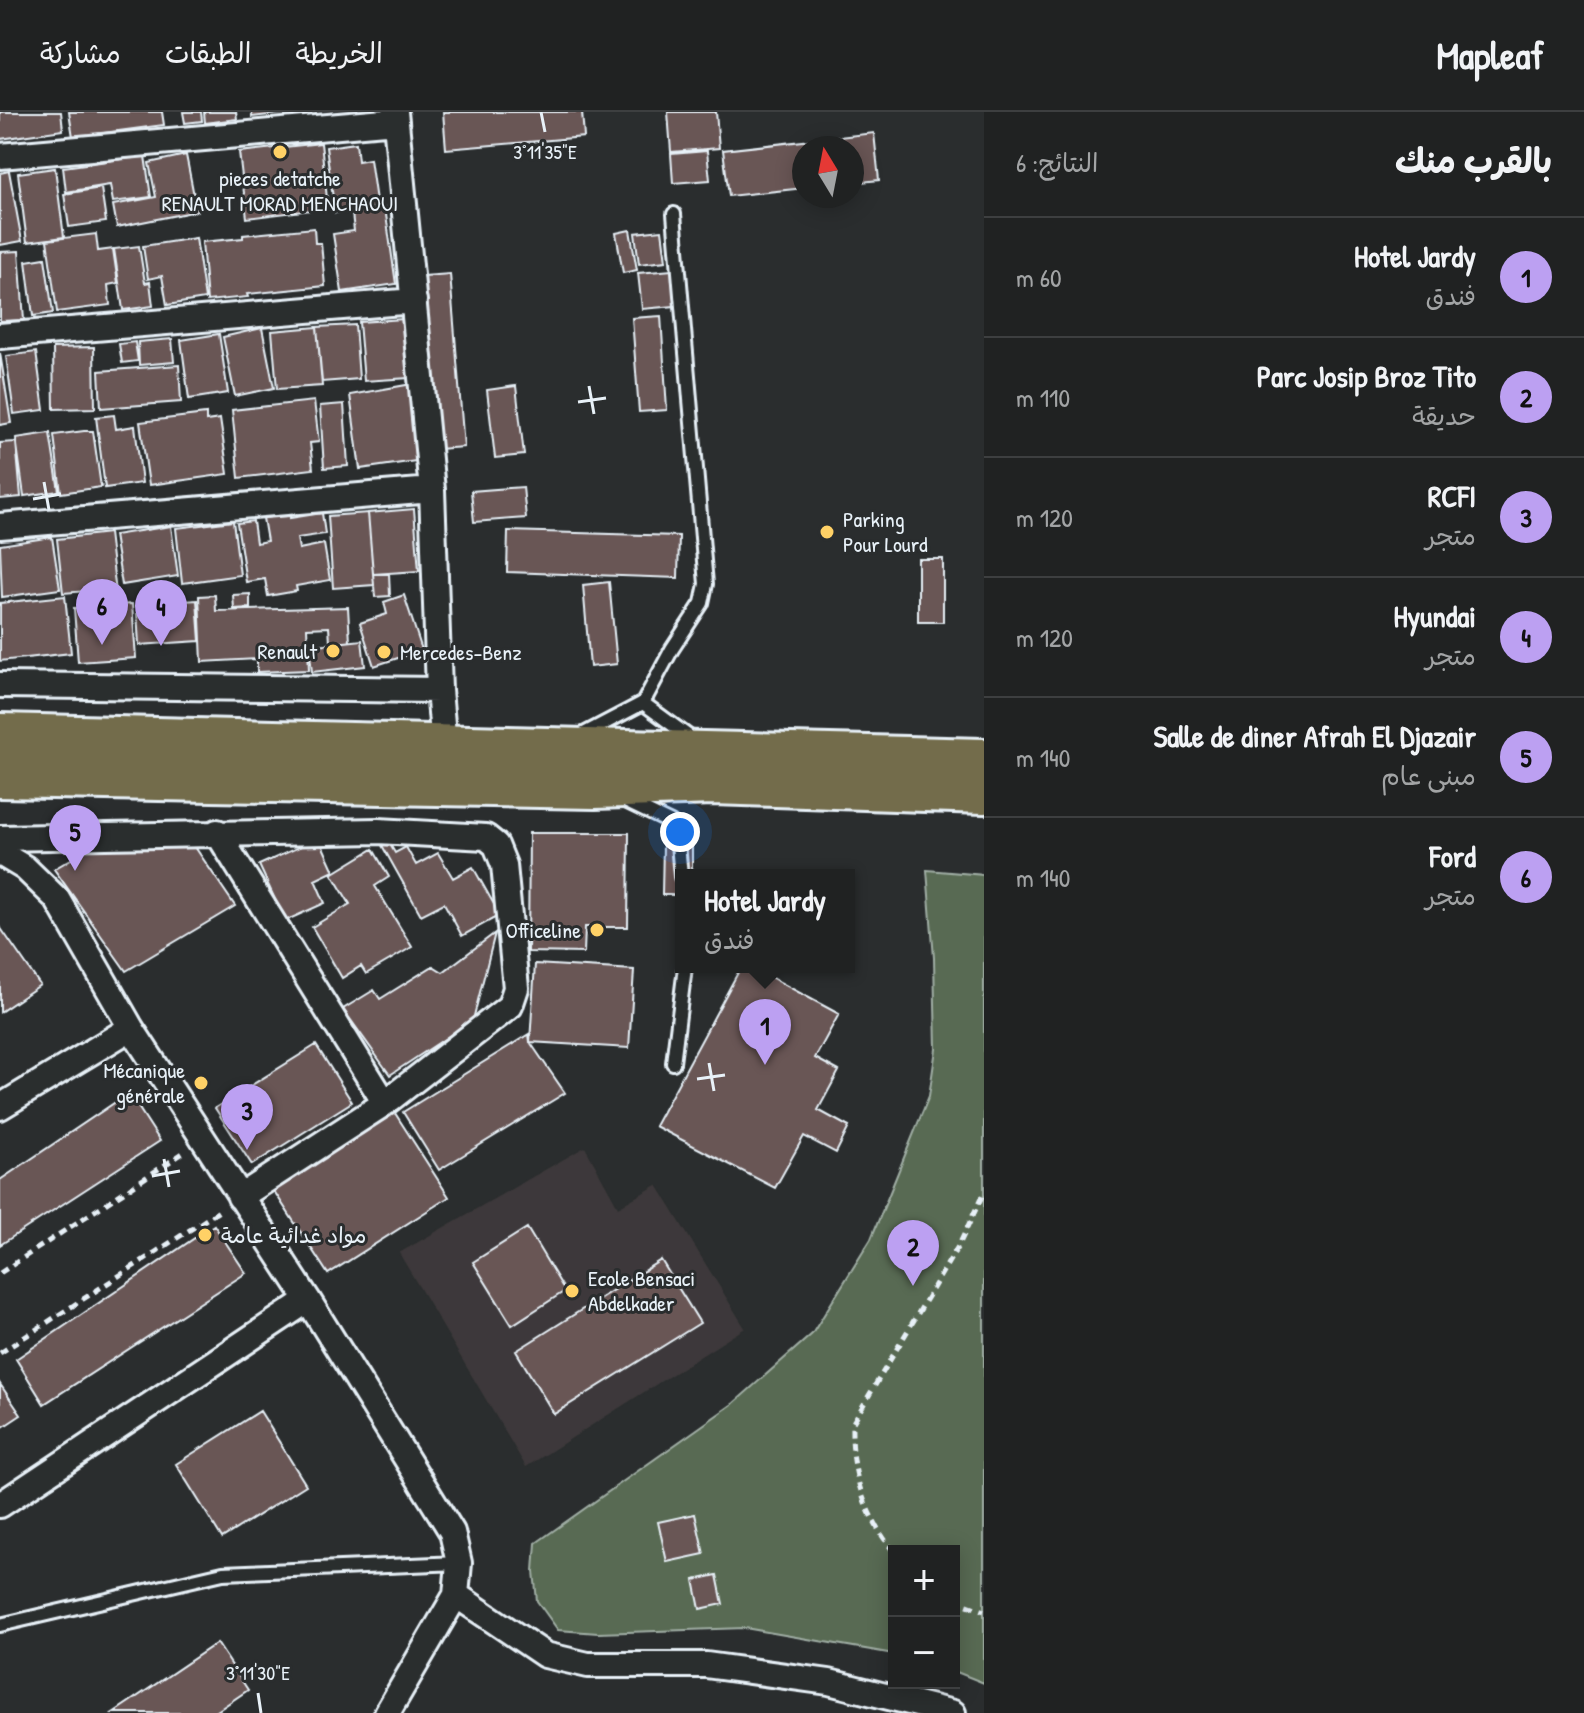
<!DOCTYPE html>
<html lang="ar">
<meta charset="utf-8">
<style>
:root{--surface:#202222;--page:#2d2f2f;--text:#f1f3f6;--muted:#a2a4a5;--line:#3d3f40;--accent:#bca0f2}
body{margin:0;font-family:"Patrick Hand","Playpen Sans Arabic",sans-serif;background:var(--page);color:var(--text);direction:rtl}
.controls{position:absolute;right:24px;bottom:24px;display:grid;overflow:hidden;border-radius:0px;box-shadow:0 4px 20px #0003}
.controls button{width:72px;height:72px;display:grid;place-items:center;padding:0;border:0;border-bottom:2px solid var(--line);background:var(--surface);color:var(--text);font:40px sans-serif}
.compass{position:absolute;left:792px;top:24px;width:72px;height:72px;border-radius:50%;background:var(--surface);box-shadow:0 4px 20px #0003;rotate:350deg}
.you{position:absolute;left:680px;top:720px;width:28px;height:28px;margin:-20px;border:6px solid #fff;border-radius:50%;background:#1a73e8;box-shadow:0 0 0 12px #1a73e833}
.badge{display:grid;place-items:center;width:52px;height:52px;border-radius:50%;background:var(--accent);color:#111;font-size:26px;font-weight:700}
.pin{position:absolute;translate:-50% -66px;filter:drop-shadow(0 2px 4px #0008)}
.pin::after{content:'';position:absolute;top:42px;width:28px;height:24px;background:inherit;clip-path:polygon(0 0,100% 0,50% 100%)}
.popup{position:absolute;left:675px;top:757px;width:180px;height:104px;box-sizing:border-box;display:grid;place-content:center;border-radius:0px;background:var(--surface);filter:drop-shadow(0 2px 6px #0005);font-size:26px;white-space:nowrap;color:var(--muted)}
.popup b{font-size:30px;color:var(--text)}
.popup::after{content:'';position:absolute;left:50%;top:100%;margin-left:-16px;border:16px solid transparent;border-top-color:var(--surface)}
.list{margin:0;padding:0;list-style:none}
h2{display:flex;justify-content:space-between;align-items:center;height:104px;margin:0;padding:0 32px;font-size:34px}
h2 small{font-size:26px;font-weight:400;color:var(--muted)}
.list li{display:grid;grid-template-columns:52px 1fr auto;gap:24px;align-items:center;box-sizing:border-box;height:120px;padding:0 32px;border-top:2px solid var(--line)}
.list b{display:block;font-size:30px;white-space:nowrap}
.list p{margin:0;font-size:26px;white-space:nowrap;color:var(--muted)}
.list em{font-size:26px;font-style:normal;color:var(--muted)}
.map{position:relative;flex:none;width:984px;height:1601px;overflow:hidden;direction:ltr}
header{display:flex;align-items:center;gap:48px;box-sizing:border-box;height:112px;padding:0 40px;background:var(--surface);border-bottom:2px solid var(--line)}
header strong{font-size:38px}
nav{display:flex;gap:44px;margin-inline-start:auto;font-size:28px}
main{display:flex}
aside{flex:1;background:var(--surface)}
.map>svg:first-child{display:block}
.built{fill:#3d393a}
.green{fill:#596a52;stroke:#a0aea5;stroke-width:2}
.building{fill:#695655;stroke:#e8f1f8;stroke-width:2}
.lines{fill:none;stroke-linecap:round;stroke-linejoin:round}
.service-casing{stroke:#e8f1f8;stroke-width:18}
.minor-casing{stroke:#e8f1f8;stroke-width:30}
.trunk-casing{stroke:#e8f1f8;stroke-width:48}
.path{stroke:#e8f1f8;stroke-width:5;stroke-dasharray:8 6;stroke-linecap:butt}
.service{stroke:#2a2d2e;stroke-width:12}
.minor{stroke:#2a2d2e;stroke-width:24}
.trunk{stroke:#736c4b;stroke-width:42}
.ticks{fill:none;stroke:#e8f1f8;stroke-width:3}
.poi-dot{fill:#ffd166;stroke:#2a2d2e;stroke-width:3}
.labels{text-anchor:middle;stroke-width:6;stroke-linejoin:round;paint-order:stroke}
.poi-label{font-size:22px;fill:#e8f1f8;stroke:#2a2d2e;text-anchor:start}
.ticks-label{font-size:20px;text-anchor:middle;fill:#e8f1f8;stroke:#2a2d2e;stroke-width:6;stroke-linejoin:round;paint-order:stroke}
</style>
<header>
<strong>Mapleaf</strong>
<nav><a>الخريطة</a><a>الطبقات</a><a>مشاركة</a></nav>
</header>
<main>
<aside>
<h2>بالقرب منك<small>النتائج: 6</small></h2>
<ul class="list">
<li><span class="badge">1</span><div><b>Hotel Jardy</b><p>فندق</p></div><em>60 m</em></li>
<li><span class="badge">2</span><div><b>Parc Josip Broz Tito</b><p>حديقة</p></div><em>110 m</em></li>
<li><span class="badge">3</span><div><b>RCFI</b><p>متجر</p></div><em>120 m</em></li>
<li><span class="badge">4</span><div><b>Hyundai</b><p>متجر</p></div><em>120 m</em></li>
<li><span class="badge">5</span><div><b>Salle de diner Afrah El Djazair</b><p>مبنى عام</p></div><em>140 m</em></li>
<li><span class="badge">6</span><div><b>Ford</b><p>متجر</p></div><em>140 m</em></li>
</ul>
</aside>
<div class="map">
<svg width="984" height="1601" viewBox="0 0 984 1601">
<rect width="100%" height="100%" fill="#2a2d2e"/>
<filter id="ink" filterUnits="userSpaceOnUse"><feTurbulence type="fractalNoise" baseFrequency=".0125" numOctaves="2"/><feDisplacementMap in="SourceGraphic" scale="16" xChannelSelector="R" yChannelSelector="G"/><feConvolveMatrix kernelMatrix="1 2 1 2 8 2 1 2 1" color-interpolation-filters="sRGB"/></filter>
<g filter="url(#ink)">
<path class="built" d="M585,1035L618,1095L657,1073L745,1216L526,1355L399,1141Z"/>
<path class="green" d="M927,758L984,763V1571L954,1559V1439H894V1542L745,1516L598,1521L558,1518L537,1489L534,1459L536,1431L734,1291L812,1222L871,1127L929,984L936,937L934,846Z"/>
<path class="building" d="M0,0H61L63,18L0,27Z
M69,0H162L164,13L73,25Z
M183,0H201L202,9L185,11Z
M204,0H236L237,7L205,11Z
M252,0H296L252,5Z
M443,0H582L584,25L446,37Z
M668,0H716L719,36L671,40Z
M874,21L879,68L852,71V36H804V76L729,84L723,38Z
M321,31L328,96L247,106L239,40Z
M356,31L358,49L370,47L377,96L335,101L326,35Z
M707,39L710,68L673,71L671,42Z
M186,43L197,99L117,115L113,93L156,85L149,51Z
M145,44L151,85L113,90L110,73L66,80L63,55Z
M55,56L64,125L27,130L18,61Z
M9,59L22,129L0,133V61Z
M101,76L106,110L69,115L64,82Z
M385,96L396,172L342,180L333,122L354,119L352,101Z
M314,116L315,131H321L325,174L247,182L248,185L207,189L202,130L243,126V123Z
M630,118L637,158L623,161L616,121Z
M662,118L666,149L639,152L635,121Z
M96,122L98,139L113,137L118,171L108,173L110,193L57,200L47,128Z
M196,126L205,187L167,193L162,164L148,167L143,134Z
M139,134L145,171L150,170L153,194L123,198L114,137Z
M19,139L24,208L0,209V140Z
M45,146L53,201L33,204L26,149Z
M672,158L675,194L642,197L638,161Z
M450,162L464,335L438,337L424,164Z
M661,204L667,298L639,300L632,206Z
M404,207L409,266L364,269L359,210Z
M355,213L359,267L322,270L317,215Z
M317,215L322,274L277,277L272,219Z
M262,216L274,276L235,284L223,225Z
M219,222L228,281L189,287L181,228Z
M172,227L174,250L139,253L138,230Z
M135,230L138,249L122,251L119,232Z
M94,235L95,296L54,297L53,236Z
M36,240L44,298L14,302L6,244Z
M0,241L11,311L0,313Z
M179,253L181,290L101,296L99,259Z
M412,272L423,348L360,357L350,283Z
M516,274L524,343L495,346L487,278Z
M314,289L319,330L310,331L313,357L239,366L232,298Z
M344,292L348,354L324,356L320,294Z
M206,302V309L220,307L228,362L149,373L140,310Z
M114,303L116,317L135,314L142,371L105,376L96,305Z
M84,319H93L101,375L61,381L54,323Z
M50,321L59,379L24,384L16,326Z
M16,330L21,385L0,387V331Z
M523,375L526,406L474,410L471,379Z
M414,397L419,459L373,462L368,401Z
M322,401L325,422L297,426L299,437L324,432L330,468L296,474L297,479L268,484L265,467L246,470L237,411L253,409L256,431L267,429L263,406L290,402V406Z
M368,401L374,473L333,476L328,404Z
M233,409L240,463L182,471L176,416Z
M171,414L178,464L122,473L114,423Z
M508,419L679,424L678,466L507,460Z
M109,421L116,481L87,485V479L63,481L57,427Z
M52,425L60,477L2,485L0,433Z
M918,447H943V510H918Z
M389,461L390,484L375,485L373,462Z
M609,470L617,552L590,555L583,473Z
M250,482V496L234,497L233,483Z
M215,483L216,499L348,495L350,530H330L329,515L307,516L309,558L257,560V547L202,550L199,484Z
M404,483L422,538L374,554L360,511L387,502L384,490Z
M65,484L71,541L0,549V491Z
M197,488L200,529L139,533L137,499L157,497V491Z
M132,492L136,546L78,550L74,496Z
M362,528L365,554L312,560L309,534Z
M529,721H629L628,815H585L584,841L528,840Z
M385,724L395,741L406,735L416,753L438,741L453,766L473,755L500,803L462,824L444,791L421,803L379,728Z
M319,726L334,759L315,768L325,791L285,809L259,753Z
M663,732H692V763H681V783H662Z
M195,735L235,794L126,859L54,757L90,736Z
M373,737L389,765L375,774L412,835L366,862L361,854L342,866L312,815L350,792L332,762Z
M0,815L40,873L0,900Z
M495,821L473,908L390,963L343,897L374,878L380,887L433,854L443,860Z
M535,852L634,858L629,936L530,930Z
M741,855H752L839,902L815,946L839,959L818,998L849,1015L836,1041L804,1024L775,1076L655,1014Z
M529,922L530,930L565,981L439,1058L403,1000Z
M316,933L352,990L252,1053L215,996Z
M129,981L160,1029L0,1133V1068Z
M393,998L449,1085L328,1162L272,1076Z
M214,1113L246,1161L44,1292L16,1247Z
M527,1116L565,1179L512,1213L473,1150Z
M661,1148L700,1211L554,1302L516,1239Z
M0,1272L21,1303L0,1317Z
M260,1299L306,1373L222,1426L176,1352Z
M695,1402L704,1442L667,1450L658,1410Z
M717,1463L723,1492L700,1497L694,1468Z
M217,1531L248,1578L214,1601H113Z"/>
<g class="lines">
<defs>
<path id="service" d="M643,591L672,537L702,491L706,472L674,102
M582,623L643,591L692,627
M623,688L671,711L677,721L681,765
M673,951L685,855
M0,1513L223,1461L459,1451"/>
<path id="minor" d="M395,0L432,378L439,578L444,634
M0,44L396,9
M0,224L414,189
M0,414L432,378
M0,573L439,578
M217,720L385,991
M0,726L378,719L486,725L496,733L504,753L516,876L510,894L385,991L240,1085
M0,741L25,756L57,787L131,916L308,1188L452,1420L459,1451L456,1483L387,1601
M0,995L131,916
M0,1393L308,1188
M456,1483L545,1543L588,1553H706L829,1570L953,1601"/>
<path id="trunk" d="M0,623L984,648
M0,664L595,675L713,671L984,680"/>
</defs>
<use href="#service" class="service-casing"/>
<use href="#minor" class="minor-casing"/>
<use href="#trunk" class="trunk-casing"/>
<path class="path" d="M0,1161L183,1041
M0,1241L219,1099
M894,1440C864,1402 851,1361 852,1312L960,1131L984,1080
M954,1488L984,1499"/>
<use href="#service" class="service"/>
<use href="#minor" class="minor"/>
<use href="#trunk" class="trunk"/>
</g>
</g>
<path class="ticks" d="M541,0L545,20M589,274L594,302M578,290L606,286M44,370L49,398M33,387L61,382M709,951L714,979M697,967L725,963M164,1047L169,1075M152,1064L180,1059M258,1581L261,1601"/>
<g class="poi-dot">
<circle cx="280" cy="40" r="8"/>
<circle cx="827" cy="420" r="8"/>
<circle cx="333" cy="539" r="8"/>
<circle cx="384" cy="540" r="8"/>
<circle cx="597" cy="818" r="8"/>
<circle cx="201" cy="971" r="8"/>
<circle cx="205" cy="1123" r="8"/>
<circle cx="572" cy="1179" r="8"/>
</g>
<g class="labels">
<g class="poi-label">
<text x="280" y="74" text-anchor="middle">pieces detatche<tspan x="280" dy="25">RENAULT MORAD MENCHAOUI</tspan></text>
<text x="843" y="415">Parking<tspan x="843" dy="25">Pour Lourd</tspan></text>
<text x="317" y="547" text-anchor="end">Renault</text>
<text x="400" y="548">Mercedes-Benz</text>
<text x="581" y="826" text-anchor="end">Officeline</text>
<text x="185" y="966" text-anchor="end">Mécanique<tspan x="185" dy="25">générale</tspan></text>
<text x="221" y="1131">مواد غدائية عامة</text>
<text x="588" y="1174">Ecole Bensaci<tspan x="588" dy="25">Abdelkader</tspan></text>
</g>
</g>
<g class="ticks-label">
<text x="545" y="47">3°11'35"E</text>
<text x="258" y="1568">3°11'30"E</text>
</g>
</svg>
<div class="controls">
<button>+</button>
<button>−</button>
</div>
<svg class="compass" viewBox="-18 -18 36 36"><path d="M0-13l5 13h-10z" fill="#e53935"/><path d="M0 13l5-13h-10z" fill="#a2a4a5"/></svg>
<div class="you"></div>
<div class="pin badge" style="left:765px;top:953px">1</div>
<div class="popup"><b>Hotel Jardy</b>فندق</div>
<div class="pin badge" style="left:913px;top:1174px">2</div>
<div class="pin badge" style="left:247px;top:1038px">3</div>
<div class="pin badge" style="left:161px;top:534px">4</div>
<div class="pin badge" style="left:75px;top:759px">5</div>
<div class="pin badge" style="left:102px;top:533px">6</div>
</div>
</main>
